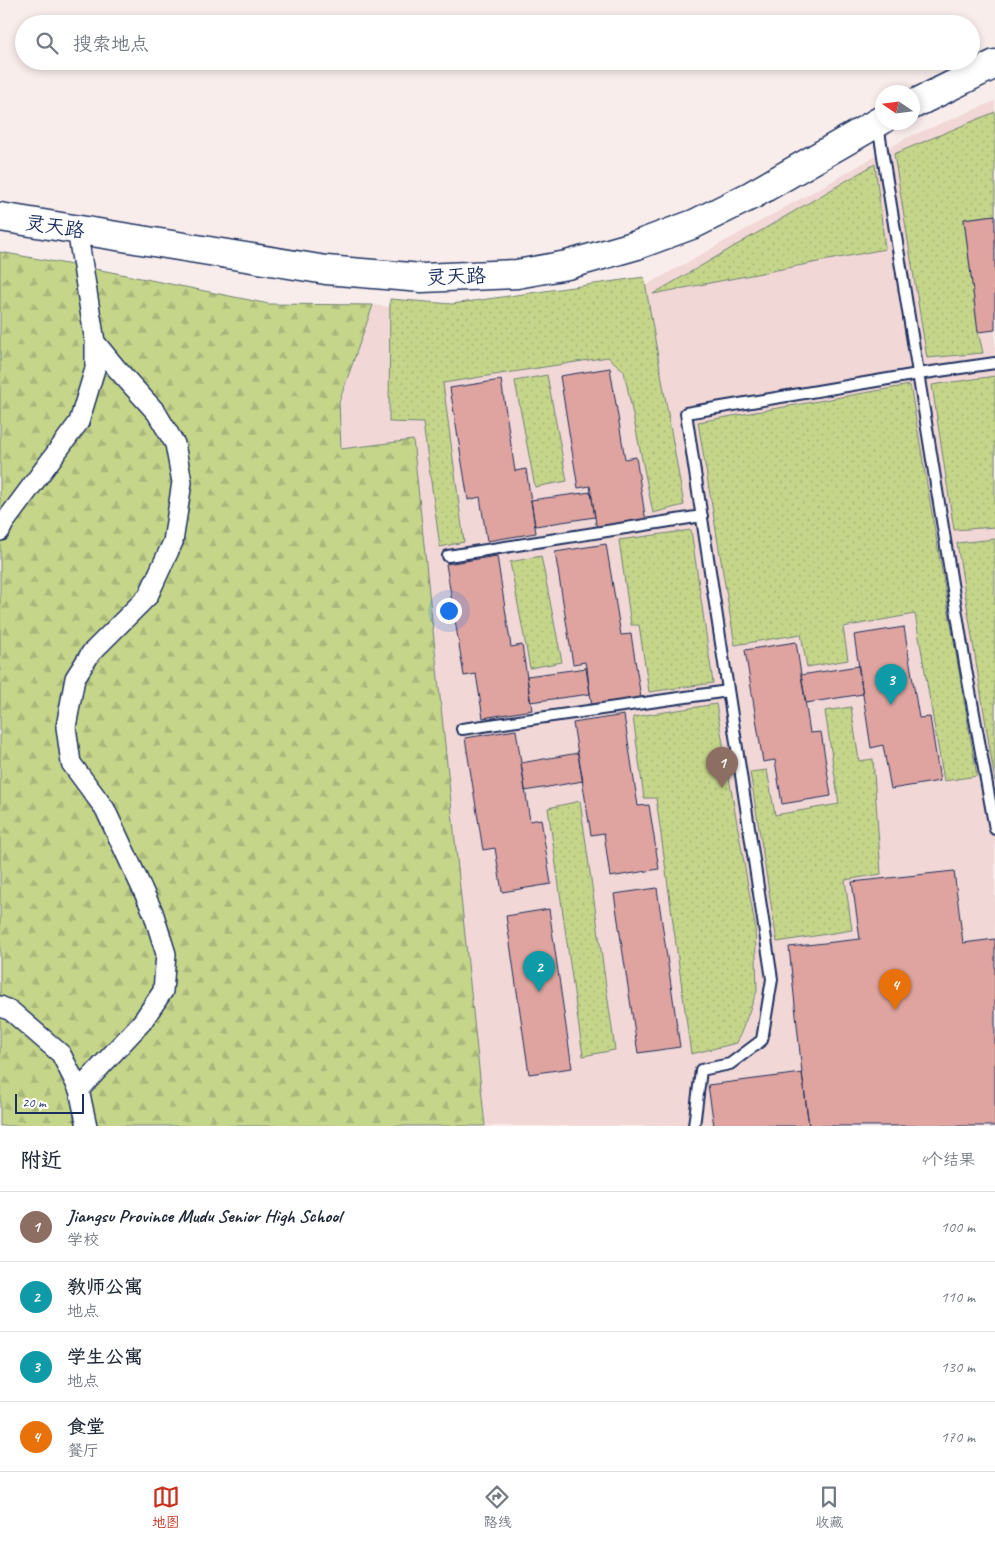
<!DOCTYPE html>
<html lang="zh">
<meta charset="utf-8">
<style>
:root{--surface:#fff;--page:#f2f2f3;--text:#1f2937;--muted:#747a83;--line:#e0e1e3;--accent:#c8321e}
body{margin:0;font-family:Caveat,"LXGW WenKai TC",sans-serif;background:var(--page);color:var(--text)}
.compass{position:absolute;left:875px;top:85px;width:45px;height:45px;border-radius:50%;background:var(--surface);box-shadow:0 2px 8px #0003;rotate:283deg}
.scale{position:absolute;left:15px;bottom:12px;width:69px;box-sizing:border-box;padding-left:5px;border:2px solid #1b2f5e;border-top:0;font-size:14px;line-height:18px;white-space:nowrap;color:#1b2f5e;-webkit-text-stroke:4px #fff;paint-order:stroke}
.you{position:absolute;left:448px;top:610px;width:18px;height:18px;margin:-12px;border:4px solid #fff;border-radius:50%;background:#1a73e8;box-shadow:0 0 0 8px #1a73e833}
.badge{display:grid;place-items:center;width:32px;height:32px;border-radius:50%;background:var(--accent);color:#fff;font-size:16px;font-weight:700}
.pin{position:absolute;translate:-50% -41px;filter:drop-shadow(0 1px 2px #0008)}
.pin::after{content:'';position:absolute;top:26px;width:18px;height:15px;background:inherit;clip-path:polygon(0 0,100% 0,50% 100%)}
.list{margin:0;padding:0;list-style:none}
h2{display:flex;justify-content:space-between;align-items:center;height:65px;margin:0;padding:0 20px;font-size:21px}
h2 small{font-size:16px;font-weight:400;color:var(--muted)}
.list li{display:grid;grid-template-columns:32px 1fr auto;gap:15px;align-items:center;box-sizing:border-box;height:70px;padding:0 20px;border-top:1px solid var(--line)}
.list b{display:block;font-size:19px;white-space:nowrap}
.list p{margin:0;font-size:16px;white-space:nowrap;color:var(--muted)}
.list em{font-size:16px;font-style:normal;color:var(--muted)}
.icon{flex:none;width:28px;height:28px;fill:none;stroke:currentColor;stroke-width:2;stroke-linecap:round;stroke-linejoin:round}
.map{position:relative;flex:none;width:995px;height:1126px;overflow:hidden}
.search{position:absolute;background:var(--surface);box-shadow:0 2px 8px #0003;left:15px;right:15px;top:15px;height:55px;display:flex;align-items:center;gap:12px;box-sizing:border-box;padding:0 18px;border-radius:28px;color:var(--muted);font-size:19px}
.sheet{height:345px;background:var(--surface)}
nav{display:flex;justify-content:space-around;align-items:center;box-sizing:border-box;height:70px;border-top:1px solid var(--line);background:var(--surface);font-size:14px;color:var(--muted)}
nav a{display:grid;justify-items:center;gap:2px}
nav .on{color:var(--accent)}
.map>svg:first-child{display:block}
.built{fill:#f1d7d5}
.forest{fill:url(#forest-firs);stroke:#708274}
.garden{fill:url(#garden-dots);stroke:#708274}
.building{fill:#dfa49f;stroke:#1b2f5e}
.lines{fill:none;stroke-linecap:round;stroke-linejoin:round}
.lane-casing{stroke:#1b2f5e;stroke-width:14}
.street-casing{stroke:#1b2f5e;stroke-width:22}
.secondary-casing{stroke:#1b2f5e;stroke-width:31}
.lane{stroke:#fff;stroke-width:10}
.street{stroke:#fff;stroke-width:19}
.secondary{stroke:#fff;stroke-width:28}
.labels{text-anchor:middle;stroke-width:4;stroke-linejoin:round;paint-order:stroke}
.street-label{font-size:20px;fill:#1b2f5e;stroke:#fff}
</style>
<div class="map">
<svg width="995" height="1126" viewBox="0 0 995 1126">
<defs>
<pattern id="forest-firs" width="22" height="20" patternUnits="userSpaceOnUse" patternTransform="scale(1.25)"><rect width="22" height="20" fill="#c5d68a"/><path d="M5 1l3.5 6h-7zM16 11l3.5 6h-7z" fill="#a9b87a"/></pattern>
<pattern id="garden-dots" width="8" height="8" patternUnits="userSpaceOnUse" patternTransform="scale(1.25)"><rect width="8" height="8" fill="#c5d68a"/><path d="M2 2h.1M6 6h.1" fill="none" stroke="#a9b87a" stroke-width="1.8" stroke-linecap="round"/></pattern>
</defs>
<rect width="100%" height="100%" fill="#f9edec"/>
<filter id="ink" filterUnits="userSpaceOnUse"><feTurbulence type="fractalNoise" baseFrequency=".02" numOctaves="2"/><feDisplacementMap in="SourceGraphic" scale="10" xChannelSelector="R" yChannelSelector="G"/><feConvolveMatrix kernelMatrix="1 2 1 2 8 2 1 2 1" color-interpolation-filters="sRGB"/></filter>
<g filter="url(#ink)">
<path class="built" d="M995,101V1126H485L413,441L341,449L339,402L373,305L474,316L645,286L834,180L906,138Z"/>
<path class="forest" d="M0,252L106,271L269,304L373,305L339,402L341,449L413,440L485,1126H0Z"/>
<path class="garden" d="M995,112V215L964,219L978,332L983,353L927,358L894,154Z
M875,164L885,249L653,294Z
M644,277L684,505L653,513L624,371L608,357L443,383L464,542L440,547L423,423L389,422L390,299L452,304Z
M547,375L567,481L535,487L515,381Z
M995,376V527L954,530L932,385Z
M910,385L977,776L944,781L915,614L843,627L848,660L807,667L801,634L735,645L698,422Z
M691,530L713,683L649,692L639,625H631L619,540Z
M995,539V781L957,543Z
M541,556L562,662L530,668L510,562Z
M716,704L755,925L757,991L737,1043L691,1054L656,798H644L633,717Z
M851,707L859,761L873,759L881,874L845,880L852,930L777,942L750,772L767,770L775,815L839,804L825,711Z
M580,801L615,1050L583,1056L548,808Z"/>
<path class="building" d="M995,215V330L978,332L964,219Z
M610,368L625,459L636,457L646,522L597,530L590,486L578,488L560,376Z
M501,380L515,471L526,469L536,533L487,541L480,497L468,500L450,388Z
M591,492L595,517L535,526L531,500Z
M606,544L621,635L631,634L641,698L592,706L585,662L573,664L555,552Z
M497,556L511,647L522,645L532,710L483,718L476,674L464,676L446,564Z
M904,627L919,718L930,717L940,781L891,789L883,745L871,748L854,635Z
M796,642L810,733L821,732L831,796L782,804L775,760L763,762L745,650Z
M858,666L863,694L806,703L801,675Z
M587,668L590,694L530,702L527,676Z
M624,715L638,806L649,805L659,869L610,877L604,833L591,835L573,723Z
M516,730L530,821L541,819L551,884L502,892L495,848L483,850L465,738Z
M578,753L583,781L525,791L521,763Z
M954,871L963,943L995,939V1126H809L802,1073L789,947L860,939L852,882Z
M657,888L680,1047L638,1053L614,894Z
M549,909L572,1068L529,1074L506,916Z
M802,1073L809,1126H714L708,1085Z"/>
<g class="lines">
<defs>
<path id="lane" d="M878,125L965,664L995,829
M448,556L702,516
M462,729L728,691
M694,1126L701,1070L730,1064L762,1040L772,979L686,413L918,374L995,363"/>
<path id="street" d="M77,229L95,342L117,369L156,412L175,444L182,482L173,542L148,596L91,653L75,678L66,727L71,763L105,809L153,912L166,954L163,991L142,1022L79,1090
M0,531L4,523L79,422L95,369V342
M0,1006L11,1011L61,1054L79,1090L87,1126"/>
<path id="secondary" d="M912,105L995,64
M0,217L326,270L422,278L517,274L567,265L637,245L694,224L752,195L882,120"/>
</defs>
<use href="#lane" class="lane-casing"/>
<use href="#street" class="street-casing"/>
<use href="#secondary" class="secondary-casing"/>
<use href="#lane" class="lane"/>
<use href="#street" class="street"/>
<use href="#secondary" class="secondary"/>
</g>
</g>
<g class="labels">
<g class="street-label">
<text transform="translate(55 226) rotate(9)" y="7">灵天路</text>
<text transform="translate(456 276) rotate(-2)" y="7">灵天路</text>
</g>
</g>
</svg>
<svg class="compass" viewBox="-18 -18 36 36"><path d="M0-13l5 13h-10z" fill="#e53935"/><path d="M0 13l5-13h-10z" fill="#747a83"/></svg>
<div class="scale">20 m</div>
<div class="you"></div>
<div class="pin badge" style="left:722px;top:788px;background:#8d6e63">1</div>
<div class="pin badge" style="left:539px;top:992px;background:#0f9aa8">2</div>
<div class="pin badge" style="left:891px;top:705px;background:#0f9aa8">3</div>
<div class="pin badge" style="left:895px;top:1010px;background:#e8710a">4</div>
<div class="search"><svg class="icon" aria-label="search" viewBox="0 0 24 24"><circle cx="10" cy="10" r="6"/><path d="M15 15l6 6"/></svg>搜索地点</div>
</div>
<section class="sheet">
<h2>附近<small>4个结果</small></h2>
<ul class="list">
<li><span class="badge" style="background:#8d6e63">1</span><div><b>Jiangsu Province Mudu Senior High School</b><p>学校</p></div><em>100 m</em></li>
<li><span class="badge" style="background:#0f9aa8">2</span><div><b>教师公寓</b><p>地点</p></div><em>110 m</em></li>
<li><span class="badge" style="background:#0f9aa8">3</span><div><b>学生公寓</b><p>地点</p></div><em>130 m</em></li>
<li><span class="badge" style="background:#e8710a">4</span><div><b>食堂</b><p>餐厅</p></div><em>170 m</em></li>
</ul>
</section>
<nav>
<a class="on"><svg class="icon" aria-label="map" viewBox="0 0 24 24"><path d="M3 6l6-2 6 2 6-2v14l-6 2-6-2-6 2zM9 4v14M15 6v14"/></svg>地图</a>
<a><svg class="icon" aria-label="directions" viewBox="0 0 24 24"><path d="M12 3l9 9-9 9-9-9zM9 14v-3h6M13 9l2 2-2 2"/></svg>路线</a>
<a><svg class="icon" aria-label="saved" viewBox="0 0 24 24"><path d="M7 4h10v16l-5-4-5 4z"/></svg>收藏</a>
</nav>
